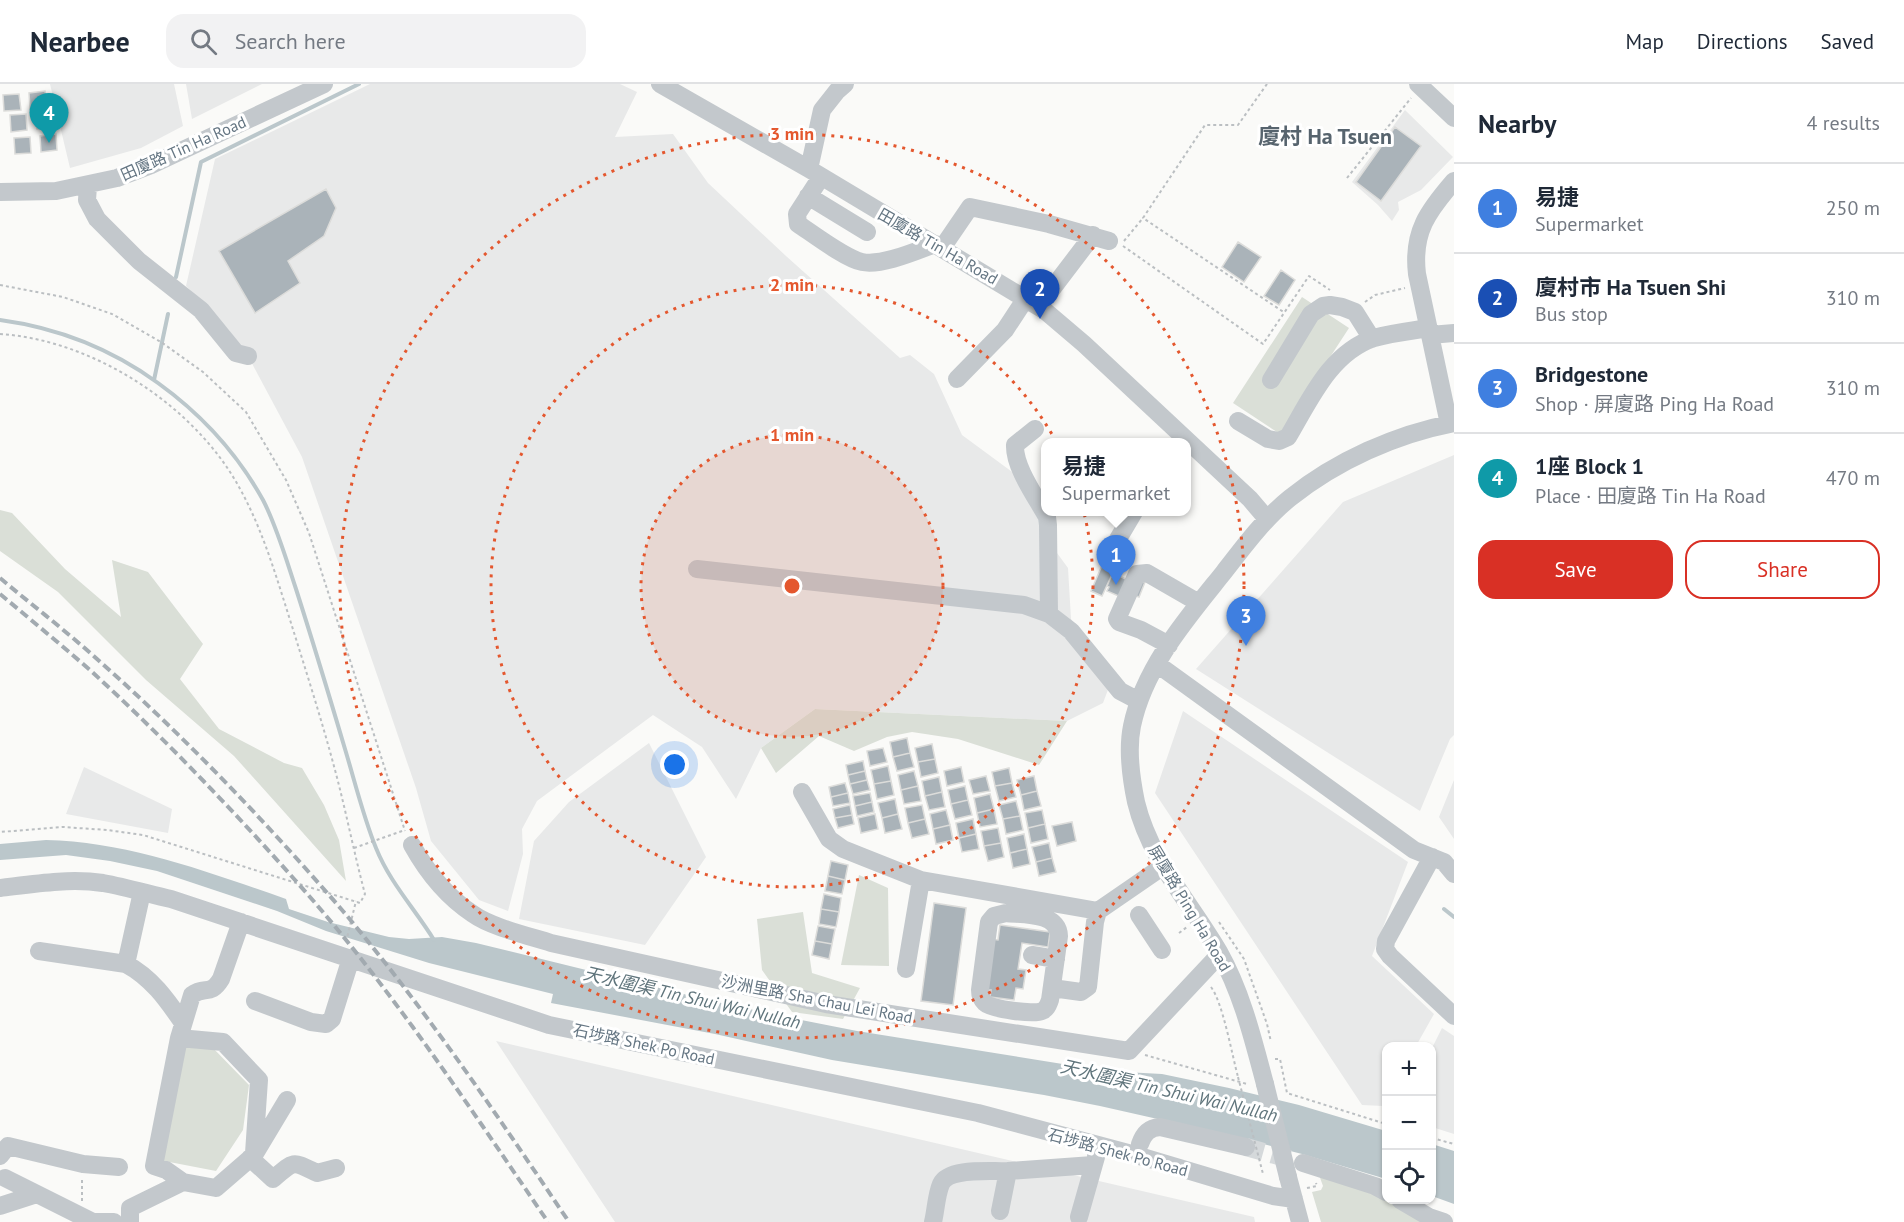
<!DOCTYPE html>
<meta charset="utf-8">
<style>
:root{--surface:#fff;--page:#f2f2f3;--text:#1f2937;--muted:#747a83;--line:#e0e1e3;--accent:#d93025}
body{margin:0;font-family:"PT Sans","Noto Sans SC",sans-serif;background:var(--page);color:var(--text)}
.controls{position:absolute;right:18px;bottom:18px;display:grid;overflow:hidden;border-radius:12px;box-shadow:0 2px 4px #0004}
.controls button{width:54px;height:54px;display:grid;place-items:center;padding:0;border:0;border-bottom:2px solid var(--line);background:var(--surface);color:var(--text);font:30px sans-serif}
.you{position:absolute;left:675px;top:681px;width:21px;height:21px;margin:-15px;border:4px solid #fff;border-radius:50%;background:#1a73e8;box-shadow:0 0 0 9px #1a73e833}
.badge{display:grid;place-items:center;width:39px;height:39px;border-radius:50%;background:var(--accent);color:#fff;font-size:20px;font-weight:700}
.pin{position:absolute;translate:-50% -50px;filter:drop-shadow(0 2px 3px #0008)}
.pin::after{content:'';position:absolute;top:32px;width:21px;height:18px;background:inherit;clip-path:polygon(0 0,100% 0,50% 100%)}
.popup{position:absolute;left:1041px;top:354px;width:150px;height:78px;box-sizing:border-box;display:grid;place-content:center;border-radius:12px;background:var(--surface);filter:drop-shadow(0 2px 4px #0005);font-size:20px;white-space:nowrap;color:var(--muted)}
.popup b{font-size:22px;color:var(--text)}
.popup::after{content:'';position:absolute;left:50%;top:100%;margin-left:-12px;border:12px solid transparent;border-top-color:var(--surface)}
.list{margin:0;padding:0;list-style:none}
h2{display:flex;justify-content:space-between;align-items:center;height:78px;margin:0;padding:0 24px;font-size:26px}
h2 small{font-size:20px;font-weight:400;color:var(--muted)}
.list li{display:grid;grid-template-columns:39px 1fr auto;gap:18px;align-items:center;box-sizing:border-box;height:90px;padding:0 24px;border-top:2px solid var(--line)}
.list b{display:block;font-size:22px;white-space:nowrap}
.list p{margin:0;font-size:20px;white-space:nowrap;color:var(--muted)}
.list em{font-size:20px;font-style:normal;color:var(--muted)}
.actions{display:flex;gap:12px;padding:18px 24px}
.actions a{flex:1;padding:14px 0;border:2px solid var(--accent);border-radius:18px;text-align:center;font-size:21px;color:var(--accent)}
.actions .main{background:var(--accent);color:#fff}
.icon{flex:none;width:33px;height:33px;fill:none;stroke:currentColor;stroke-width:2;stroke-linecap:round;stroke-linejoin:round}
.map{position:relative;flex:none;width:1454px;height:1138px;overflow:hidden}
header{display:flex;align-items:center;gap:36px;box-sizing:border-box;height:84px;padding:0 30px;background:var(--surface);border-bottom:2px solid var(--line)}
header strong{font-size:28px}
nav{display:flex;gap:33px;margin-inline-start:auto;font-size:21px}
.search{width:420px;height:54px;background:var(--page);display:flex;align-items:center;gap:15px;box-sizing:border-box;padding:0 21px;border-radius:18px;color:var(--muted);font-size:22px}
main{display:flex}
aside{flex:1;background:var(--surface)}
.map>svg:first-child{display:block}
.built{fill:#e8e9e9}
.green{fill:#dadfd7}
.water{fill:#bbc7cb}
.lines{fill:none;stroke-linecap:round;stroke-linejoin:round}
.stream{stroke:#bbc7cb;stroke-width:4}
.building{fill:#aab3b9;stroke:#dcdcda;stroke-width:1.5}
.minor-tunnel{stroke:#d5d9db;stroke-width:18;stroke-dasharray:18 9;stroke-linecap:butt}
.path{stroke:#bbbfc2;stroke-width:2;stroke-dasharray:3 3;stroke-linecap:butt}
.minor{stroke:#c3c8cc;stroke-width:18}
.rail{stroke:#a2aab0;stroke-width:4;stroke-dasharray:9 4.5;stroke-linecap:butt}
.path-bridge{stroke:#bbbfc2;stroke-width:2;stroke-dasharray:3 3;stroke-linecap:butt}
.minor-bridge{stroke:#c3c8cc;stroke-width:18}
.ring{fill:none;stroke:#e4572e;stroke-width:3;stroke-dasharray:3 6}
.labels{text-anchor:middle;stroke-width:6;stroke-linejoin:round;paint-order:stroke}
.street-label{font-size:16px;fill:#657683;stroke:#fff}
.water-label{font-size:18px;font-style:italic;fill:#60757c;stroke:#fff}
.district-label{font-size:22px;font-weight:bold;fill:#57646e;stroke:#fff}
.centre{fill:#e4572e;stroke:#fff;stroke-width:3}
.ring-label{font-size:18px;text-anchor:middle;font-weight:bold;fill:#e4572e;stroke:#fff;stroke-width:6;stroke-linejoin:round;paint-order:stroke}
</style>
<header>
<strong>Nearbee</strong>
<div class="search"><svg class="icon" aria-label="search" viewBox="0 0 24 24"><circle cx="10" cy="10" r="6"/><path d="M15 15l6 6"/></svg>Search here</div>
<nav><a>Map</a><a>Directions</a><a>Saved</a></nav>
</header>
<main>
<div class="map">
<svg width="1454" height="1138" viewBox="0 0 1454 1138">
<rect width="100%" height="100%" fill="#fafaf8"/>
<path class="built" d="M50,0H174L183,42L141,64L70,84Z
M186,0H262L192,35Z
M370,0H620L637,8L615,53L673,50L708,99L786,172L900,274L910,271L934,290L962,351L1038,407L1041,447L1068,484L1071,535L1112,595L1103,619L1067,637L815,625L761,664L736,715L702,663L653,631L537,717L522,745L523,770L508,827L479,816L431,757L416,704L302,373L248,272L228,245L186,202L215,75Z
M1405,26L1453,73L1421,106L1398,118L1399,126L1392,137L1378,121L1352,98Z
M1454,371V651L1450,655L1420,727L1196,585L1343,418Z
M1183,627L1408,778L1372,872L1434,930L1416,962H1386V1016L1383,1022L1362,1021L1155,709Z
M649,659L706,773L645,861L519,835L534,757L569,718Z
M84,683L172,725L168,749L66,730Z
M1454,696V755L1439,733Z
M1442,944L1454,952V1050L1432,1043V964Z
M496,957L1254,1133L1255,1138H615Z"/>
<path class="green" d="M1302,213L1349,244L1280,350L1233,319Z
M0,426L12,429L65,485L121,533L112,476L148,488L203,560L180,595L219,645L284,679L302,684L324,721L339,756L346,797L234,672L146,596L58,508L0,467Z
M815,625L1067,637L1039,681L958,655L912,648L887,653L854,667L819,652L776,689L761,664Z
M859,791L888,804L889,882L841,881Z
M803,828L812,889L860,904L843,935L792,928L762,886L757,835Z
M190,959L212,963L249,1001L243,1046L216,1087L159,1076L179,965Z
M1319,1091L1371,1107L1421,1138H1321L1312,1108L1321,1106L1323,1102Z"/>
<path class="water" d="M46,756C129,758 208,788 286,815L289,825L328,838L389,853L409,855L442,853L476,859L708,916L776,931L857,947L1106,987L1162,990L1229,1004L1299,1021L1386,1047V1095L1302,1070L1233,1052L1100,1022L1044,1011L832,976L715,950L551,919L553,910L429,879L326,847L277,827L157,787L110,777L66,771L0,776V760Z
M1432,1060L1454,1067V1120L1432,1112Z"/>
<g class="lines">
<path class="stream" d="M176,193L201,78L359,0
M0,236C59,244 110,264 158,299C201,330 237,369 263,416C277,443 286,475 296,505C313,558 329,611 345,665C355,698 363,732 376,764C390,799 415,825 434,856
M154,296L168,230
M1444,825L1454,833"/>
</g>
<path class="building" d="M45,7L47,24L30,25L29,9Z
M19,10L21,26L4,27L3,11Z
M52,28L54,44L37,45L36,29Z
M26,30L27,46L11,48L10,31Z
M1395,43L1421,62L1381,117L1356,98Z
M56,50L57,66L41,68L40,52Z
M30,53L31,69L15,70L14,54Z
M326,105L336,124L324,152L288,177L300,199L255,229L219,167Z
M1238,158L1261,173L1244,198L1222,183Z
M1281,186L1295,196L1279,221L1264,212Z
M1103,479L1115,484L1102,512L1091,507Z
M1115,490L1132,498H1145L1139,513L1126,508L1123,514L1107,507L1109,503L1107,502L1111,493H1113Z
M907,654L910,669L893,673L890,658Z
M932,660L935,675L918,678L915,664Z
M883,664L887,678L870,682L867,667Z
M910,669L914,683L897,687L893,673Z
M935,675L938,689L921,693L918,678Z
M863,677L865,687L848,691L846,681Z
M888,682L891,697L874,700L871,686Z
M961,683L964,698L947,702L944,687Z
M1009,684L1012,699L995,702L992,688Z
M865,687L867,696L850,700L848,691Z
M914,687L918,702L901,706L898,691Z
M986,692L990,707L973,710L969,696Z
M1034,692L1037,707L1021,711L1017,696Z
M939,693L942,708L925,712L922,697Z
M867,696L870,706L853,710L850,700Z
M891,697L894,711L877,715L874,700Z
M845,699L848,709L831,713L829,703Z
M1012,699L1016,713L999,717L995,702Z
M918,702L921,717L904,720L901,706Z
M965,702L968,716L951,720L948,706Z
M1037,707L1041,722L1024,726L1021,711Z
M942,708L945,723L929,726L925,712Z
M848,709L850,719L833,722L831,713Z
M870,709L872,718L855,722L853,712Z
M990,710L994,725L977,729L974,714Z
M895,715L898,730L882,734L878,719Z
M968,716L972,731L955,735L951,720Z
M1016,717L1020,732L1003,735L999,721Z
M872,718L874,728L857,732L855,722Z
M850,721L852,731L835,734L833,725Z
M922,721L925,735L908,739L905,724Z
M994,725L997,740L980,743L977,729Z
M946,726L950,741L933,745L930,730Z
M1042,726L1045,740L1028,744L1025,729Z
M875,730L878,745L861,749L858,734Z
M898,730L902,745L885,749L882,734Z
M852,731L854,740L838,744L835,734Z
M1020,732L1023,746L1006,750L1003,735Z
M925,735L929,750L912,754L908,739Z
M973,735L976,750L959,754L956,739Z
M1072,738L1076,757L1057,762L1052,742Z
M1045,740L1048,755L1031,759L1028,744Z
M950,741L953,756L936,760L933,745Z
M998,744L1001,759L984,762L981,747Z
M976,750L979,765L962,768L959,754Z
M1024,750L1027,765L1010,769L1007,754Z
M1001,759L1004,773L988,777L984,762Z
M1049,759L1052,774L1036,778L1032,763Z
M1027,765L1030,780L1013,784L1010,769Z
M1052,774L1056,788L1039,792L1036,778Z
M831,777L848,781L845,796L828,792Z
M828,792L845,796L842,810L825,807Z
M824,810L841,814L839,828L821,825Z
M934,819L966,824L953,921L921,917Z
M821,825L839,828L836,843L819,840Z
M1000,841L1050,848L1048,863L1022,859L1018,885L1026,886L1023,905L1016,904L1014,916L990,913L991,906H984L991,855L998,856Z
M818,842L835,845L832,860L815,857Z
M815,857L832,860L829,875L812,871Z"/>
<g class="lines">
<path class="minor-tunnel" d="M1246,1063L1296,1077"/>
<path class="path" d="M1267,0L1238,41H1205L1143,134L1285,229
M1347,94L1411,14
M1124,157L1143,134
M1123,162L1263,260L1309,192L1330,206
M0,201L63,213L112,230L161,258L203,288L246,328L286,396L309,449L405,747
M1365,218L1375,211L1405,204
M0,250C93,256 194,321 239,403C263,446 276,492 291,539C306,587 322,637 335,686C346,727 354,769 365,810L360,819L143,751L107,746L63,743L0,748
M354,764L405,746
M1219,838L1244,875L1267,940L1271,958
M1179,849L1187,843
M346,858L356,817
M1211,903C1223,919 1232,971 1238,993
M1145,971L1247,1000
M1275,975H1280L1287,1009L1386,1040
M1432,1054L1454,1060
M1307,1104L1317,1102L1316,1099
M82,1117V1095"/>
<path class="minor" d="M660,0L809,85L1044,226L1084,260L1250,415L1267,435
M1418,0L1454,34
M809,85L822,26L837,7L845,0
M821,93L797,130L798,140C813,150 846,175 862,178C882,182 916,167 935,160
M88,102L87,116L97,135L139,177L201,226L236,269L248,272
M0,108L56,107L117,94L151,81L324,0
M808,112L867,148
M942,164L970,123L1049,140L1109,157
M1039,222L1093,151
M1430,251L1454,249
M957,295L1005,246L1026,214
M1271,296L1311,230L1323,222L1330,221L1342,223L1355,228L1372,255
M1238,337L1268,355L1279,357L1288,353C1310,316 1330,269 1374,254C1392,249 1411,247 1429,244
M1449,340L1417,190C1412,148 1428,127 1454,97
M1035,345L1015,361C1014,383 1036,413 1047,433L1048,441L1049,530
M1111,467L1134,428
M697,485L1024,521L1049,530L1071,547L1120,607L1139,617
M1169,561L1141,546L1119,538L1117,535L1137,490L1147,489L1199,519
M1157,580L1414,766L1444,778L1454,790
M802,708L829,755L843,765L863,773L921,796L1098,827L1162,783
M412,761C427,788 447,813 473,830C491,843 529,852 551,859L826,920L1129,967L1220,870
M1432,773L1386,857L1385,865L1390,872L1454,932
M0,804C33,800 69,794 103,799C126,803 149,810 171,815L549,941L978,1029L1143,1073L1273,1112L1294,1115
M1006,829C1023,831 1058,828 1059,852L1050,916C1048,921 1047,925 1042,927C1034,931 991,925 985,919C981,915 980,911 980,906L989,838L994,832Z
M1139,831L1162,866
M241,838L221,895C210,913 205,901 192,911L179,954L154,1082L166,1086L183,1098L216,1104L254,1071L287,1016
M39,867L126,880C152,894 167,916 183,939
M1032,871L1056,875
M126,880L142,808
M906,885L921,796
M1052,904L1081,908L1088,903L1095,838L1098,827
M255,917L311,938L326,940L332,935L351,874
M179,954L223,958L259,996L254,1069
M1265,1000C1253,955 1242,909 1219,868C1190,818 1150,776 1136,718C1131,694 1127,666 1132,642C1144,583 1188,533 1224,488C1244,462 1265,434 1290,414C1336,377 1396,350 1454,339
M1140,1060C1144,1049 1149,1044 1160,1043L1246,1063
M0,1072L8,1062L83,1080L119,1083
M250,1074L273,1095C295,1076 292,1077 317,1089L336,1084
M1303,1079L1375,1102L1386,1108
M1288,1093L1300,1138
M5,1094L91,1137
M1400,1116L1429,1133L1444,1138
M0,1122L37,1110
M1000,1127L1008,1087L1093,1081
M1079,1133L1096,1073
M86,1138H114
M130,1138V1124L183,1098
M933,1138C936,1126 936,1112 941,1100C949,1083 992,1088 1008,1087"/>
<path class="rail" d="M0,494C32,521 66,547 97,575C183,651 267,739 342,826C425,924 497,1031 569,1138
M0,510C30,535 60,560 90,586C162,652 230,723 295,796C390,902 468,1021 548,1138"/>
<path class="path-bridge" d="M1238,993L1263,1090"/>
<path class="minor-bridge" d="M1265,1000L1288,1093"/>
</g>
<circle cx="792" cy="502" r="151" fill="#e4572e" fill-opacity=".12"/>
<g class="ring">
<circle cx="792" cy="502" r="151"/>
<circle cx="792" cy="502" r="301"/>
<circle cx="792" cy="502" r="452"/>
</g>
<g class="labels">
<g class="street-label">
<text transform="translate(183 64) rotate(-24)" y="6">田廈路 Tin Ha Road</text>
<text transform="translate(938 162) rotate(30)" y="6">田廈路 Tin Ha Road</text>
<text transform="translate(1190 824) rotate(59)" y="6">屏廈路 Ping Ha Road</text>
<text transform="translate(817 915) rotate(11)" y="6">沙洲里路 Sha Chau Lei Road</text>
<text transform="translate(644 960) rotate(12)" y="6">石埗路 Shek Po Road</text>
<text transform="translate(1118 1068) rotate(15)" y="6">石埗路 Shek Po Road</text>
</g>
<g class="water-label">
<text transform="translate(692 914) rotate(13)" y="6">天水圍渠 Tin Shui Wai Nullah</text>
<text transform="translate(1169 1007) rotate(13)" y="6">天水圍渠 Tin Shui Wai Nullah</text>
</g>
<g class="district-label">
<text x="1325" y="60">廈村 Ha Tsuen</text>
</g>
</g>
<circle cx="792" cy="502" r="9" class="centre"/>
<g class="ring-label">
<text x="792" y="56">3 min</text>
<text x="792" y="207">2 min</text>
<text x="792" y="357">1 min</text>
</g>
</svg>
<div class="controls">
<button>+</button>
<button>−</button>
<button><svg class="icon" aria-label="locate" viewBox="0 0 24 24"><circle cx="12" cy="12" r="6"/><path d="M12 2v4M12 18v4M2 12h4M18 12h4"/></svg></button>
</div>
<div class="you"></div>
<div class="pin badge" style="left:1116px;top:501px;background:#3f7fe0">1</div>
<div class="popup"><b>易捷</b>Supermarket</div>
<div class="pin badge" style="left:1040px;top:235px;background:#1a4fb4">2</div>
<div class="pin badge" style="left:1246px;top:562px;background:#3f7fe0">3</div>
<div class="pin badge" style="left:49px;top:59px;background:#0f9aa8">4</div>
</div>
<aside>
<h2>Nearby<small>4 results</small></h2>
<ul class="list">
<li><span class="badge" style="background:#3f7fe0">1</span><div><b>易捷</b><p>Supermarket</p></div><em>250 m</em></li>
<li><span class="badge" style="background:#1a4fb4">2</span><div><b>廈村市 Ha Tsuen Shi</b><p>Bus stop</p></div><em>310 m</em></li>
<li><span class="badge" style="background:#3f7fe0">3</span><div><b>Bridgestone</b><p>Shop · 屏廈路 Ping Ha Road</p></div><em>310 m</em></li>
<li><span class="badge" style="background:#0f9aa8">4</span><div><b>1座 Block 1</b><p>Place · 田廈路 Tin Ha Road</p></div><em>470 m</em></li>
</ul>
<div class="actions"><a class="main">Save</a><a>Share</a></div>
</aside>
</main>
